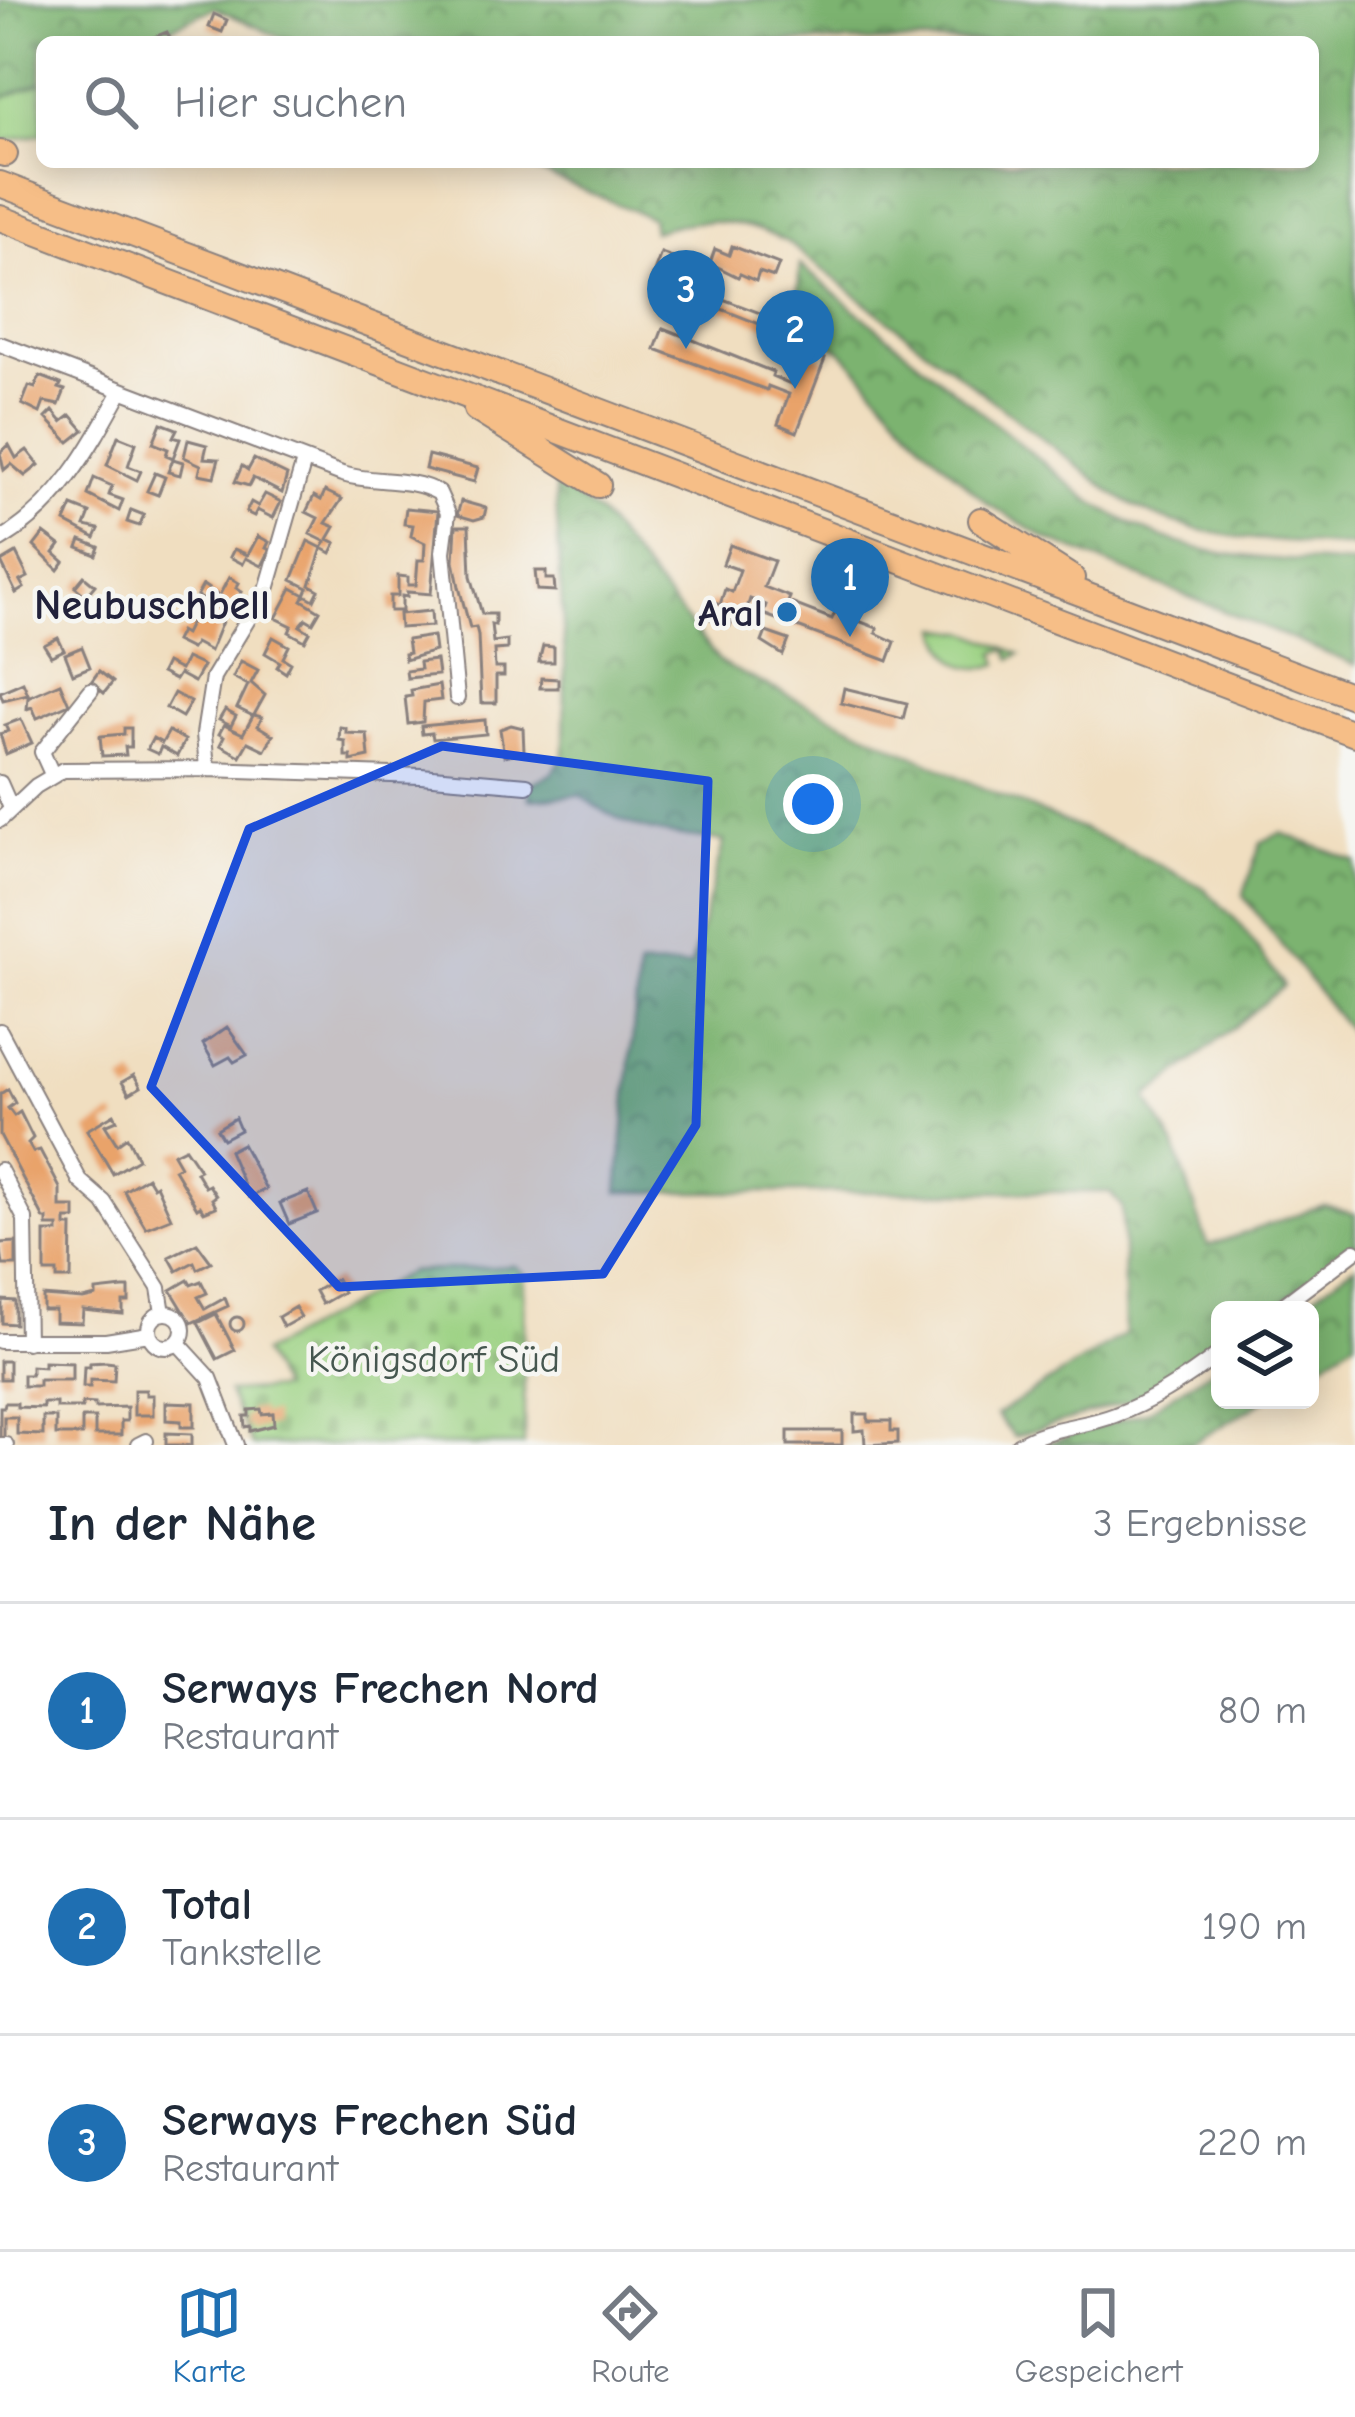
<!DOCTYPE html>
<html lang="de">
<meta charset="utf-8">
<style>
:root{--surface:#fff;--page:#f6f6f7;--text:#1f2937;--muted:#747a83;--line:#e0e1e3;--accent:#1f6fb2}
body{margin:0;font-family:"Comic Neue",sans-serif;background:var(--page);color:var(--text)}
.controls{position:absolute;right:36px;bottom:36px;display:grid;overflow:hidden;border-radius:18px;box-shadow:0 6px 30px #0003}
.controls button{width:108px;height:108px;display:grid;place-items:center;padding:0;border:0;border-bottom:3px solid var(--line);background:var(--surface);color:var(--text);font:60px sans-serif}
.you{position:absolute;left:813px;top:804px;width:42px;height:42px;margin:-30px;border:9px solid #fff;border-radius:50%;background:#1a73e8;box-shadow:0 0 0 18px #1a73e833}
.badge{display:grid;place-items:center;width:78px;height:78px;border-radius:50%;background:var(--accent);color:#fff;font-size:39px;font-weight:700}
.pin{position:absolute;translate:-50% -99px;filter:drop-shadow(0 3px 6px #0008)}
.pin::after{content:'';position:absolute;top:63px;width:42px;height:36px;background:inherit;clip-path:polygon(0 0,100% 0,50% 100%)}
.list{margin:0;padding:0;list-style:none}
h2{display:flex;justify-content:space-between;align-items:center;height:156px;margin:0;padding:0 48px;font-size:51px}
h2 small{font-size:39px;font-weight:400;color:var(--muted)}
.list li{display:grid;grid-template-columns:78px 1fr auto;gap:36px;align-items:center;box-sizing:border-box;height:216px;padding:0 48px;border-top:3px solid var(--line)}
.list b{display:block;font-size:45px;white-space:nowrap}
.list p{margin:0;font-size:39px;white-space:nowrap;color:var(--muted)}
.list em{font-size:39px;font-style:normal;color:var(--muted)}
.icon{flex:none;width:66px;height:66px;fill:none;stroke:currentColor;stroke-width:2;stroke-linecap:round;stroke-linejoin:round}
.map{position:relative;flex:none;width:1355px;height:1445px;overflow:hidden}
.search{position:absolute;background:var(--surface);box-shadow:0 6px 30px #0003;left:36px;right:36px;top:36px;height:132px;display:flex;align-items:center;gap:30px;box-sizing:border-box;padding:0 42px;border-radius:18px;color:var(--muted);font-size:45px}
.sheet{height:804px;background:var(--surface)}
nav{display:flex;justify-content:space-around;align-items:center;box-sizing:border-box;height:168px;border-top:3px solid var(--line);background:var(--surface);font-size:33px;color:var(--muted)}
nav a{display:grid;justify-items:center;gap:6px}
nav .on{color:var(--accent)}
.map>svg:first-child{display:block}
.grass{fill:#9bd182;stroke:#5e7a5e;stroke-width:3}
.forest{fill:url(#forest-crowns);stroke:#4f6a56;stroke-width:3}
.cemetery{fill:url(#cemetery-stones);stroke:#5e7a5e;stroke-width:3}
.building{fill:#e9a36b}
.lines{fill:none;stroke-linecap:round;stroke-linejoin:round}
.street-casing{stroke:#89807e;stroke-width:18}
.highway-casing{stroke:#89807e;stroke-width:28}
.street{stroke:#fff;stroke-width:14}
.highway{stroke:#f6be87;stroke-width:24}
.marked{fill:#1d4ed8;fill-opacity:0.2;stroke:#1d4ed8;stroke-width:9;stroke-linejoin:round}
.poi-dot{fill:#1f6fb2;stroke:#f6f6f2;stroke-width:4.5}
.labels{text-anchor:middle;stroke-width:9;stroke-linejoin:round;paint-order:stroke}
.poi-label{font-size:39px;font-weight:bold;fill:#22223b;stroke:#f6f6f2;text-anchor:end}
.park-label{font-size:39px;fill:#465750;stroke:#f6f6f2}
.neighbourhood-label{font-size:42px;font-weight:bold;fill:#22223b;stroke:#f6f6f2}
</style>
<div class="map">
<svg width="1355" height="1445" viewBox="0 0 1355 1445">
<defs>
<pattern id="forest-crowns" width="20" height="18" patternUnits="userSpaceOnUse" patternTransform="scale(3)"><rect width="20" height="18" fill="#7cb370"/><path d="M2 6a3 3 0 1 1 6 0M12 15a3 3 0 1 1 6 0" fill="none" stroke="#65915d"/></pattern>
<pattern id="cemetery-stones" width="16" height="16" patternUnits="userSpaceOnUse" patternTransform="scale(3)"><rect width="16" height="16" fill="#9bd182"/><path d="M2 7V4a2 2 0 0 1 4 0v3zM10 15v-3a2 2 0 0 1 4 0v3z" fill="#85b371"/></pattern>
</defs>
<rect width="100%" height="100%" fill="#f6f6f2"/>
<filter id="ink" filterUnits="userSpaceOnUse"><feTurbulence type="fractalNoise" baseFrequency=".00833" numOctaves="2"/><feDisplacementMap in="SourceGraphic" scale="24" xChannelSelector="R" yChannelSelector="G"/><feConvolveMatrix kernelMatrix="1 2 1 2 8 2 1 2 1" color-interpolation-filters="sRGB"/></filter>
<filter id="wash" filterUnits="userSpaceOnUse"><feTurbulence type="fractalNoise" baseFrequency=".004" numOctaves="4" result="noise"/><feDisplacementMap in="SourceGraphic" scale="48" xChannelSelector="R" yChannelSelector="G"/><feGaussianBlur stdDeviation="2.7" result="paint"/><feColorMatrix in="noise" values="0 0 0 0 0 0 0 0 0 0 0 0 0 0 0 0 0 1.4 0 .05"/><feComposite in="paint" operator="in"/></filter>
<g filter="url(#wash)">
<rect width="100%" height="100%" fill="#f0dec0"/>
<path class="grass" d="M42,82V134L0,142V99Z
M939,628L971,633L1020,654L1011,659L1006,649L995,653L999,664C964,676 949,660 939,628Z"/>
<path class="forest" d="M0,0H1355V547C1271,540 1187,542 1114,494L787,242C741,219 702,216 653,231L651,218L516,162H1313V42H290L215,8L139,42H42V82L0,99Z
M800,265L1088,499C1183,561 1246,557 1355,564V665L1045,538L988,504L924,444L841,350L795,328Z
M555,482L599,514L722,664L980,787L1122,846L1204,888L1239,923L1284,986L1147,1098L1175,1147L1208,1246L1324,1205L1355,1214V1247L1269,1310H1220V1345L1140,1398L1014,1437L996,1415L1125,1334L1122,1207L1110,1192H618L639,967L691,966L724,841C666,835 629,832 580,795L530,799L528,785L551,774L564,755L565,663Z
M1281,833L1355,861V1039L1243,896L1261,842Z
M1355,1265V1341L1310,1371V1310H1294Z
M1220,1364V1400H1265L1190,1445H1040L1146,1412Z"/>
<path class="cemetery" d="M515,1266L524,1274V1445H252L228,1392L281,1389L262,1353L410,1272Z"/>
<g id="blocks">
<path class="building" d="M214,14L227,20L222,32L209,27Z
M167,32L172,42H142Z
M732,246L779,264L774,277L759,272L756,281L740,274L738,277L710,263L715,249L729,255Z
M661,253L672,257L663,281L652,277Z
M720,298L763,314L775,321L772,329L716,307Z
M663,328L773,372L772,376L793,385L807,351L825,359L797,432L778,424L789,394L768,386L767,390L655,349Z
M40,376L61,384L59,388L65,390L59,405L44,402L40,413L22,404L29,386L35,388Z
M53,411L62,422L71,415L84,430L69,442L46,418Z
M161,423L177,429L173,437L180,439L173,458L166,455L168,449L153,443Z
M118,436L136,443L128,466L141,471L137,480L107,465Z
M188,440L207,445L204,458L219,459L214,477L199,474L201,465L184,457Z
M9,445L16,458L27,450L39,465L25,476L11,464L4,470L0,453Z
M428,455L478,468L474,482L425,469Z
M173,459L183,462L180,475L168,472Z
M254,459L287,475L282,493L253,478L249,486L235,482L242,466L248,470Z
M155,473L165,477L158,495L147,491Z
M94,478L112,486L109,495L123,500L119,511L88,495Z
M325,491L342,499L326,523L335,527L328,539L336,543L331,553L322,548L326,542L310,534L318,518L306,512L314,496L321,500Z
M265,494L281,502L273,518L257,510L254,516L246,512L251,502L258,506Z
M461,501L486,508L484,517L474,520L457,515Z
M72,506L90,513L85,526L99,529L95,538L65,522Z
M406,508L438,511L431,594L407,592V597L402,596V611H390V596H398V576L408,577V585H416L418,560H424L425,543L411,536L413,525L404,524Z
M131,510L144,515L139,526L127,522Z
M456,526H469L471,576L482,614H495V625L491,624L493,642L507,640V649L494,650L495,668H504V676H496V703H481L478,635L476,627L470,628L459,587L454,561Z
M44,533L60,545L54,553L64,562L58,570L34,546Z
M258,536L269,542L266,548L270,550L262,566L246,558L243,564L230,557L234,549L248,555Z
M81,540L99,547L96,555L78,548Z
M308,541L322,548L310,585L319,590L314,600L305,595L308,588L292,580Z
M730,545L774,561L764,587L790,597L788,602L832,619L835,612L877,628L876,633L895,642L888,661L763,614L766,605L750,599L745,614L736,611L730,626L705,617L711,601L720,605L725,589L732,592L740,570L723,564Z
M16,553L28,577L20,581L24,588L16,593L1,562Z
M535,571H546V579H554L555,591L537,590Z
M84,576L95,585L86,596L75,587Z
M229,577L239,583L236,588L242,592L233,607L218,599L215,606L226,612L210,651L195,643L191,649L175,641L180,631L185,634L197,610L206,615L212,604L197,596L203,585L219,596Z
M292,588L305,595L302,600L320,611L313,623L306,619L300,626L310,632L305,641L289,632L292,626L276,618Z
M431,611L432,626L400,628L399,614Z
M766,632L789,640L783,655L762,642Z
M433,636L435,651L405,660L404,654L409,653L407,640Z
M273,637L289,646L283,658L291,663L286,673L277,667L280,662L265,653Z
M58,638L64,650L51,656L44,645Z
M543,646L554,647V662H539Z
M82,647L90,667L73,674L65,654Z
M186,658L203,666L194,682L179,674L175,680L161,673L166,663L180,670Z
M436,660L438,675L407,678L406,671L420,669L419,662Z
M241,661L258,670L251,683L265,695L254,715L262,717L258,726L273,735L265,750L248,742L240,756L220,745L224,737L219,734L224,725L243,734L253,716L237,708L248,685L233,677Z
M99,671L113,682L104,693L91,682Z
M541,678L558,679V688H540Z
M23,682L28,694L3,700L0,692Z
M60,683L69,704L37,718L32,707L27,709L28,697Z
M439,685L441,700L424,702L423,722L408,724L405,697L412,696L411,690Z
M844,688L907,703L903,719L841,703Z
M174,693L191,702L182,717L166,708Z
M225,710L236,716L231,726L219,720Z
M21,719L32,743L6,754L0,734L8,731L5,725Z
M485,720L486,734L433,739L432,733L422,734L421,726Z
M511,725L523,728L524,752L504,756L500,729Z
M340,727L346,728V733L367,734L369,757L351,761V756H345V741L339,740Z
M124,728H131V747H125L126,755L102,756L100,736L124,734Z
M169,731L185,740L177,756L161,747L158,754L147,749L153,738L162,743Z
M227,1027L247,1055L234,1062L230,1057L215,1065L203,1044Z
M134,1075L141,1087L129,1094L122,1082Z
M8,1089L15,1103L8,1108L14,1116L20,1112L33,1138L28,1143L33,1152L40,1150L60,1188V1207H75V1219H66V1226H72L71,1279H57V1272H45V1232H58V1226H47V1219H44L0,1135V1094Z
M114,1114L117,1120L105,1125L117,1144L127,1137L138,1159L113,1174L87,1130Z
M235,1118L240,1130L223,1139L217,1129Z
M242,1144L266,1189L249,1197L229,1151Z
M185,1148L200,1170L196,1172L205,1187L209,1185L216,1196L212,1199L216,1207L204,1212L200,1206L197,1208L174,1169L180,1166L173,1154Z
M147,1177L153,1187L156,1185L171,1218L146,1228L124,1191Z
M308,1192L317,1213L289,1224L280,1203Z
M16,1242V1265H3L0,1243Z
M197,1243L211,1262L197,1269L194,1262L177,1271L169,1257Z
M336,1279L343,1292L322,1304L315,1291Z
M188,1280L191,1285L201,1281L207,1293L198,1297L205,1309L225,1298L228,1306L191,1323L171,1290Z
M123,1288H129V1302H123V1314L83,1310L82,1323L55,1322V1310H43V1296L83,1299L96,1296V1291Z
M2,1300L15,1301V1324L2,1323Z
M295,1307L301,1317L283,1327L278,1317Z
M216,1314L235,1350L217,1359L198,1323Z
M230 1324a7 7 0 1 1 14 0a7 7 0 1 1-14 0Z
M0,1361H9V1379H0Z
M44,1362L72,1363V1380H39V1386H23V1375H31V1366L44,1367Z
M106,1362L115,1363L114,1381L90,1380V1387H83L84,1367H90V1363Z
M134,1390H146V1395H153V1415H134Z
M166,1402L194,1403V1427H181V1421L166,1420Z
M5,1403H17V1407L43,1408V1403H56V1408H82V1403L95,1404V1408L127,1407V1421H121V1435H95V1418H82V1435H56V1417H43V1435L17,1434V1417H4V1440L0,1439V1407H4Z
M261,1409L262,1414L273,1413L274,1425L250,1431V1426L245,1427L244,1416H249V1410Z
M854,1414H868V1421H891V1431H898V1443L865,1445L864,1430L854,1431Z
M788,1431H842V1445H788Z
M166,1433L192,1434V1445H166Z"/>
</g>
</g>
<g filter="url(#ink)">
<use href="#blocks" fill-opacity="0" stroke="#89807e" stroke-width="3"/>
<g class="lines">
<defs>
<path id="street" d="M0,344L342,474C375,484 409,476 439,493L448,513L443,552L457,698
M0,540C59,505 89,449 121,391
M207,769L204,734L213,677L268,586L304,461
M52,774L42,752L91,690
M0,783L11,808
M0,820L36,786L63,770L207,769L421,776L527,785
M0,1031L80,1181L104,1202L159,1288L163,1313
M0,1170L25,1219L27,1342
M1277,1310L1355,1251
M149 1330a17 17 0 1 1 34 0a17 17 0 1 1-34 0Z
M0,1341H106L149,1334
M178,1343L210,1378L236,1445
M0,1445H6
M138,1445L146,1441
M1018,1445C1049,1426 1082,1428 1115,1415C1153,1401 1188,1378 1220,1353"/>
<path id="highway" d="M0,153L5,154
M0,184L1355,697
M0,218L1355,734
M476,409L598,485
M981,520L1072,578"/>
</defs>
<use href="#street" class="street-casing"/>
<use href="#highway" class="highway-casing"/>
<use href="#street" class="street"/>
<use href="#highway" class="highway"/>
</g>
</g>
<path class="marked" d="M442,746L708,781L696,1125L603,1274L339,1287L151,1087L249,829Z"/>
<circle class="poi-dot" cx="787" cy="612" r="12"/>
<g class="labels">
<g class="poi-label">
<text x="763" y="626">Aral</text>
</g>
<g class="park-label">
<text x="434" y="1372">Königsdorf Süd</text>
</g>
<g class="neighbourhood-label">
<text x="152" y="619">Neubuschbell</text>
</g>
</g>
</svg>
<div class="controls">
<button><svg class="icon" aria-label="layers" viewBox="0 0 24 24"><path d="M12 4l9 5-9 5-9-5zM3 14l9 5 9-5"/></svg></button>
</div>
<div class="you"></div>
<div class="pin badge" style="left:850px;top:637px">1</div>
<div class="pin badge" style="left:795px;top:389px">2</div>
<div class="pin badge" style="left:686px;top:349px">3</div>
<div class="search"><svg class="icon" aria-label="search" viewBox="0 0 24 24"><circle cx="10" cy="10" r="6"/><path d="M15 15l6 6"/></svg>Hier suchen</div>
</div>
<section class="sheet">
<h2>In der Nähe<small>3 Ergebnisse</small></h2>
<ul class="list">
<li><span class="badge">1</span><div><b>Serways Frechen Nord</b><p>Restaurant</p></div><em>80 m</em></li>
<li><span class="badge">2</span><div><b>Total</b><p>Tankstelle</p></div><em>190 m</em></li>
<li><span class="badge">3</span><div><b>Serways Frechen Süd</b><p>Restaurant</p></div><em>220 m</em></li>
</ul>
</section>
<nav>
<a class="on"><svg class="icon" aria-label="map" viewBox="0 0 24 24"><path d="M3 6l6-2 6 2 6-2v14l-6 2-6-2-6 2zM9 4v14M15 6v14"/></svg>Karte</a>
<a><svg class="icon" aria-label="directions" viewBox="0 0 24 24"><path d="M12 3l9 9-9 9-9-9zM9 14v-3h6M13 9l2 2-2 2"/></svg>Route</a>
<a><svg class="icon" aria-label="saved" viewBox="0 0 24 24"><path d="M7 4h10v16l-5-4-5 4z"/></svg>Gespeichert</a>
</nav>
